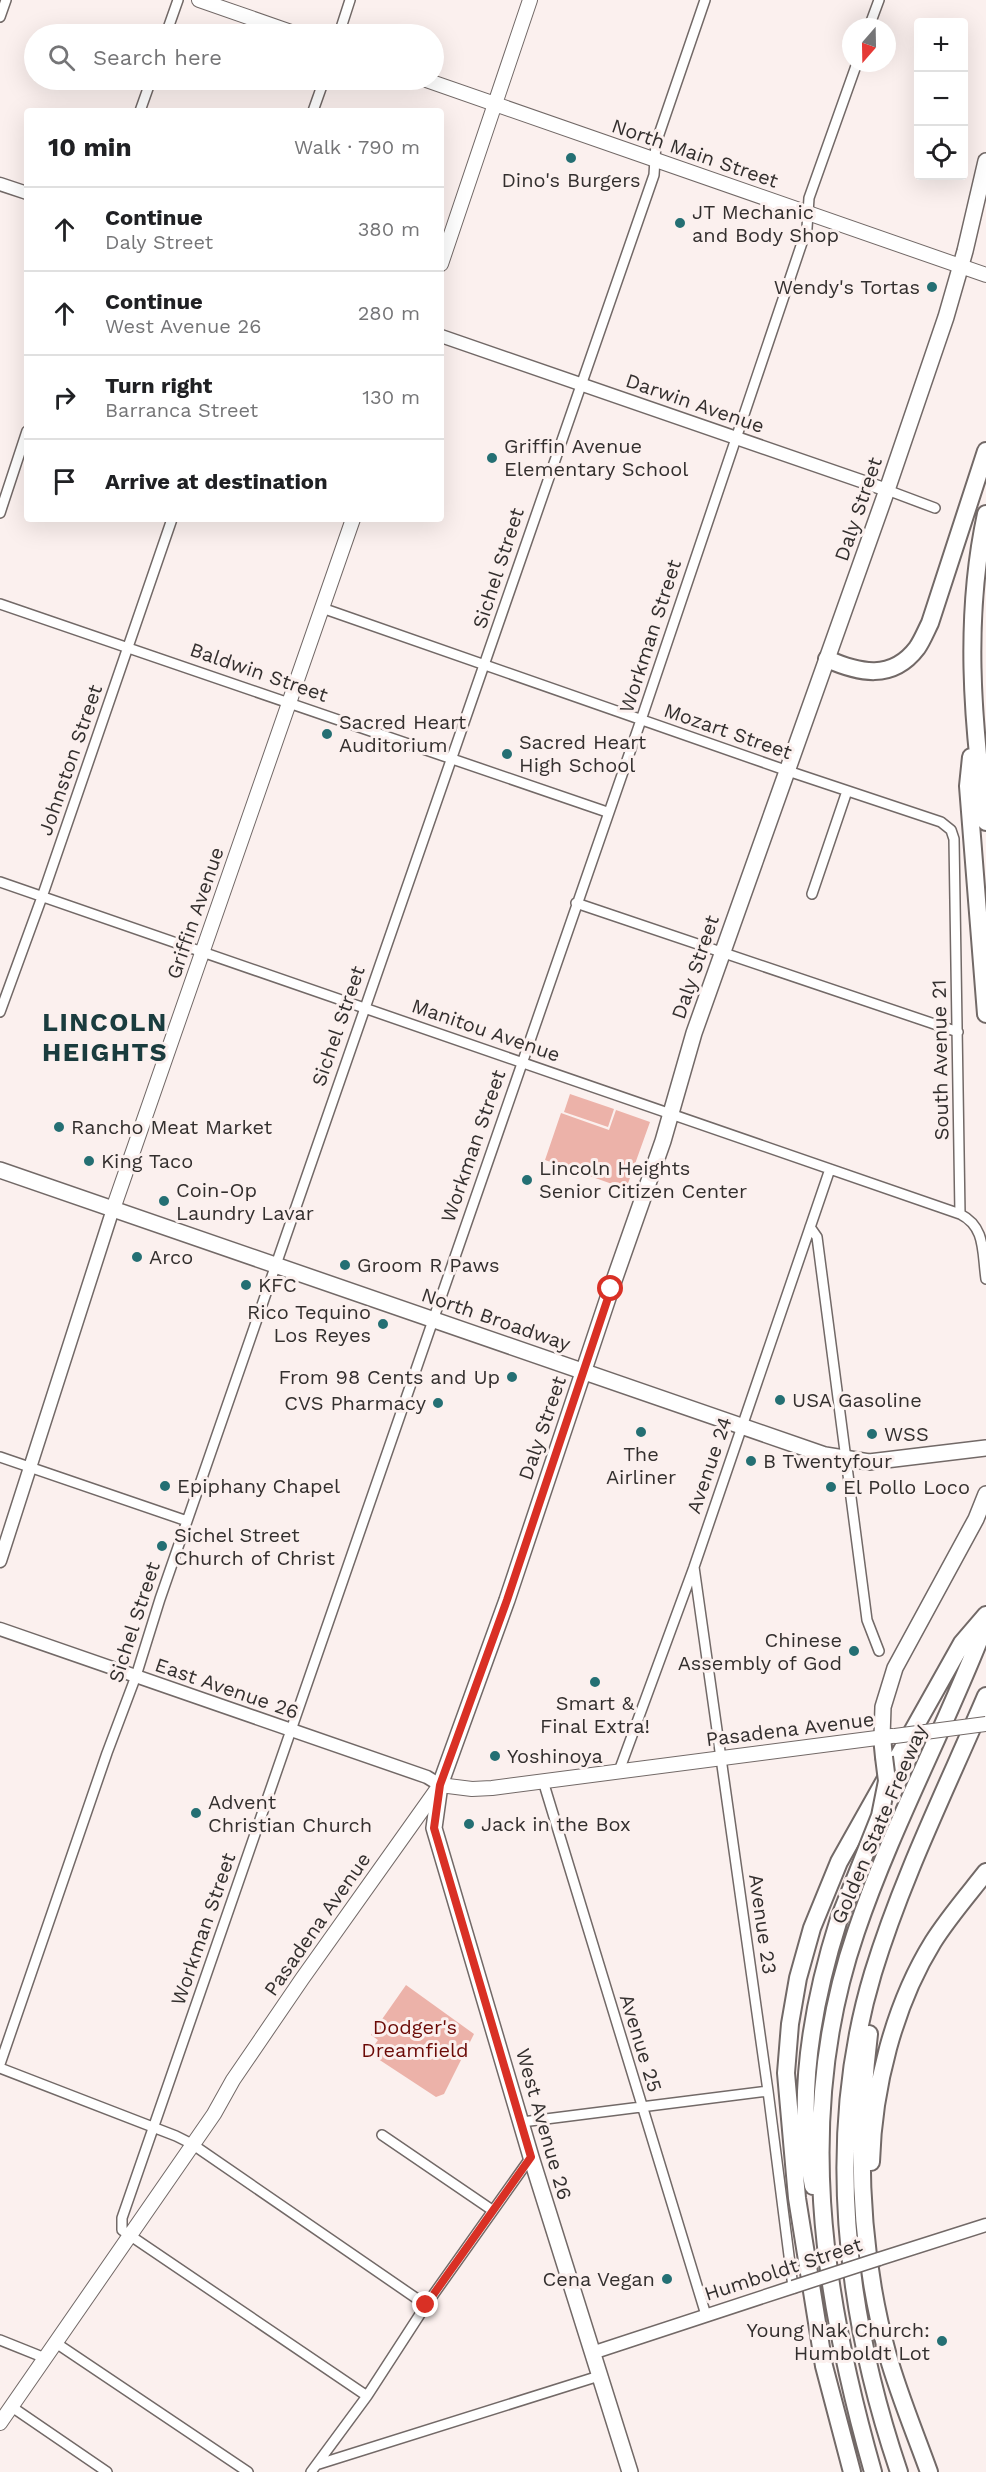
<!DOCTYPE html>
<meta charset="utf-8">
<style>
:root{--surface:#fff;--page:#f6f6f6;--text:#202124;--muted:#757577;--line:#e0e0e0}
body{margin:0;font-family:"Work Sans",sans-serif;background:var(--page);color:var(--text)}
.controls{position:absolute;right:18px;top:18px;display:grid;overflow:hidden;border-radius:6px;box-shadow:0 6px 24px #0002}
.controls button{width:54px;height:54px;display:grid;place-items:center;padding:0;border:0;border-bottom:2px solid var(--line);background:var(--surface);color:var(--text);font:30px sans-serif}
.compass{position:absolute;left:842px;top:18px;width:54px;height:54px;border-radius:50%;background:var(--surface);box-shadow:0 6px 24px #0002;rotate:200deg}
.stop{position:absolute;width:18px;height:18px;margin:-14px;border:4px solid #d93025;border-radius:50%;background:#fff}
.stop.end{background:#d93025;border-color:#fff;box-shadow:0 2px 6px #0008}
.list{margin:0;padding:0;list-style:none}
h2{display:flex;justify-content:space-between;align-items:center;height:78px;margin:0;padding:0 24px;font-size:26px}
h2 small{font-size:20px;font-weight:400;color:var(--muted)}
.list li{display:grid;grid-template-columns:39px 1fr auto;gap:18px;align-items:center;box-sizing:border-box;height:84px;padding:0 24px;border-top:2px solid var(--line)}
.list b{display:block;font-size:22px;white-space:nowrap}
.list p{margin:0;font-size:20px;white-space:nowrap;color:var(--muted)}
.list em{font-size:20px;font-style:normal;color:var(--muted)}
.icon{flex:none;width:33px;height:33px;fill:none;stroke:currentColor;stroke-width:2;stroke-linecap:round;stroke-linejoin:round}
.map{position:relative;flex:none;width:986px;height:2472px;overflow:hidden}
.search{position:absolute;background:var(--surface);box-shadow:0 6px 24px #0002;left:24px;top:24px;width:420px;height:66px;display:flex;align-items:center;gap:15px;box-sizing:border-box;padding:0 21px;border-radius:33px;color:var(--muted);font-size:22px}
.panel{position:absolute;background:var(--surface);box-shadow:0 6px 24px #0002;left:24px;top:108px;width:420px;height:414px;border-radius:6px}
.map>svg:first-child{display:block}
.green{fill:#ecb2a9}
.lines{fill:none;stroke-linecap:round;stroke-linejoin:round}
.minor-casing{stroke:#726967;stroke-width:12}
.tertiary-casing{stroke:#726967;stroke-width:15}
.secondary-casing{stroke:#726967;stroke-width:16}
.primary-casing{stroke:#726967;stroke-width:18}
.motorway-casing{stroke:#726967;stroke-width:20}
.minor{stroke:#fff;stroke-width:9}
.tertiary{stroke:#fff;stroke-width:12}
.secondary{stroke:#fff;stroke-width:14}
.primary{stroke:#fff;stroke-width:15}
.motorway{stroke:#fff;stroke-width:16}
.tertiary-bridge-casing{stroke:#726967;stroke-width:15;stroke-linecap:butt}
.secondary-bridge-casing{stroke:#726967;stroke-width:16;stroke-linecap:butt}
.motorway-bridge-casing{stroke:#726967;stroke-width:20;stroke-linecap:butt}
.tertiary-bridge{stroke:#fff;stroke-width:12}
.secondary-bridge{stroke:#fff;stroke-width:14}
.motorway-bridge{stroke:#fff;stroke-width:16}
.route{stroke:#d93025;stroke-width:8}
.poi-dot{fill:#246f73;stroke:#fbf0ee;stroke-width:2}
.labels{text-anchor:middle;stroke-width:6;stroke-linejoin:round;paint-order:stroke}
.street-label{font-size:20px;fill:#332f2e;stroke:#fbf0ee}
.poi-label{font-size:20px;fill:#332f2e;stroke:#fbf0ee;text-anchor:start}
.park-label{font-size:20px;fill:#6b0a06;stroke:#fbf0ee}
.district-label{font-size:26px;font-weight:bold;letter-spacing:1.5px;fill:#1a3c3e;stroke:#fbf0ee}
</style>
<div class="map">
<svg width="986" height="2472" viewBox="0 0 986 2472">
<rect width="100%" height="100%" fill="#fbf0ee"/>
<path class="green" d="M570,1094L614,1109L608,1127L564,1112Z
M616,1110L650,1122L626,1189L545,1160L561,1113L609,1130Z
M406,1985L474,2034L444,2094L436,2097L369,2053L378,2040L371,2035Z"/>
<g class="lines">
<defs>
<path id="minor" d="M0,17L6,0
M869,27L879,0
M166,34L178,0
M339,34L350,0
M140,111L151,80
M313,111L324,80
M887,490L935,508
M0,513L27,431
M0,604L607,812
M322,608L788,771L941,822L951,830L954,839L960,1214
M0,882L960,1214C986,1227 982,1252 986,1279
M812,894L847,791
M576,903L958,1032
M0,1012L42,897L172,519
M810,1227L817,1237L867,1620L879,1651
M0,1457L187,1521
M694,1567L768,2091L793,2287
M619,1771L694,1567L830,1169
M543,1781L706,2315
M0,2064L107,1753L136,1676L160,1599L654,175L656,143L705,0
M0,2068L176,2136L192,2144L426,2305
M522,2122L768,2091
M382,2135L492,2210
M0,2340L45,2358
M56,2343L248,2472
M367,2396L122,2230V2218L641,720L807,228L809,198L857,63
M12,2407L107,2472
M319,2464L599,2376
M311,2472L367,2396L426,2305L531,2157"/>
<path id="tertiary" d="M0,184L27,193
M441,336L887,490
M0,1561L113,1209
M0,1629L427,1777L440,1785
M879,2259L986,2225
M592,2353L793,2287"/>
<path id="secondary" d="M199,0L297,34
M426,80L986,275
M441,264L530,0
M113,1209L353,519
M0,2423L214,2114L233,2080L302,1979L440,1785L472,1789L492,1788L892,1736"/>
<path id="primary" d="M0,1170L825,1455L869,1462L986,1448
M882,1737L883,1707L895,1668L976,1519L986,1494
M630,2472L531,2157L434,1828L440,1785L507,1600L611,1289L663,1141L694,1033L887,490L946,317L965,251L986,161"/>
<path id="motorway" d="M986,514C964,616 972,720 986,822
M827,659C859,673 892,681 917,648C922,641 926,631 930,623L986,451
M971,757L968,786L986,1014
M882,1737L884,1757
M869,2034C856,2141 859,2251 888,2356C899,2395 915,2433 929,2472
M871,2162C873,2088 894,2005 933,1942C948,1918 968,1895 986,1872
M813,2186C795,2098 812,2004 839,1919
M852,2472L824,2366L797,2198L786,2073L790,2024L798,1978L812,1928L839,1862L962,1643L986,1615
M873,2472C822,2293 794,2113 856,1932C892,1826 946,1727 986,1623
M899,2472C845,2313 824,2136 873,1973C902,1878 947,1787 986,1696"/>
</defs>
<use href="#minor" class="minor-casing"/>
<use href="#tertiary" class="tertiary-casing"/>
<use href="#secondary" class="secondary-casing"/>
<use href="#primary" class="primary-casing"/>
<use href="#motorway" class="motorway-casing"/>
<use href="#minor" class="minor"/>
<use href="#tertiary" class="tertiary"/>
<use href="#secondary" class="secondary"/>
<use href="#primary" class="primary"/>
<use href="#motorway" class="motorway"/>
<defs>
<path id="tertiary-bridge" d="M793,2287L879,2259"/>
<path id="secondary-bridge" d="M895,1736L986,1724"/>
<path id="motorway-bridge" d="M839,1919L880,1816L887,1781L884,1757"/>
</defs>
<use href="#tertiary-bridge" class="tertiary-bridge-casing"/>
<use href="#secondary-bridge" class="secondary-bridge-casing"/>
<use href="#motorway-bridge" class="motorway-bridge-casing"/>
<use href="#tertiary-bridge" class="tertiary-bridge"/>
<use href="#secondary-bridge" class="secondary-bridge"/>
<use href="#motorway-bridge" class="motorway-bridge"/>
</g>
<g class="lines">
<path class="route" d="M426,2305L531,2157L434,1828L440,1785L507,1600L611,1289"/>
</g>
<g class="poi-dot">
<circle cx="571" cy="158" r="6"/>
<circle cx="680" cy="223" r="6"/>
<circle cx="932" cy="287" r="6"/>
<circle cx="492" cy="458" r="6"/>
<circle cx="327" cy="734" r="6"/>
<circle cx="507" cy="754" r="6"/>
<circle cx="59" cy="1127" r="6"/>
<circle cx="89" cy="1161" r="6"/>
<circle cx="527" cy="1180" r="6"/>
<circle cx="164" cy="1201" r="6"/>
<circle cx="137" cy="1257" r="6"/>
<circle cx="345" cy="1265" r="6"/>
<circle cx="246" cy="1285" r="6"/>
<circle cx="383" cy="1324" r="6"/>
<circle cx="512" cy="1377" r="6"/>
<circle cx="780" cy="1400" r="6"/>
<circle cx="438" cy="1403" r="6"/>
<circle cx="641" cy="1432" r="6"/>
<circle cx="872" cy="1434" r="6"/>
<circle cx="751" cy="1461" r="6"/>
<circle cx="165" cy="1486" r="6"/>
<circle cx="831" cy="1487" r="6"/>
<circle cx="162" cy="1546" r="6"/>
<circle cx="854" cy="1651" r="6"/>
<circle cx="595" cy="1682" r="6"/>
<circle cx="495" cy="1756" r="6"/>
<circle cx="196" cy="1813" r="6"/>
<circle cx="469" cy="1824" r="6"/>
<circle cx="667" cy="2279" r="6"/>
<circle cx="942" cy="2341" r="6"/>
</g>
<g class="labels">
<g class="street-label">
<text transform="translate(695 153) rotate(19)" y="7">North Main Street</text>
<text transform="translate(695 403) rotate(19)" y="7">Darwin Avenue</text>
<text transform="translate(858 509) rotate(-71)" y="7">Daly Street</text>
<text transform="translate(498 568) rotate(-72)" y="7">Sichel Street</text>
<text transform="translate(650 636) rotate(-72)" y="7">Workman Street</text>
<text transform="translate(259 672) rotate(19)" y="7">Baldwin Street</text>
<text transform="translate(728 731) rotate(19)" y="7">Mozart Street</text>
<text transform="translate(70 760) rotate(-71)" y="7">Johnston Street</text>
<text transform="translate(195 913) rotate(-71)" y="7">Griffin Avenue</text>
<text transform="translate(695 967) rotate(-71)" y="7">Daly Street</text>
<text transform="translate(338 1026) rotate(-71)" y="7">Sichel Street</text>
<text transform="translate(486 1030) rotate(19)" y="7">Manitou Avenue</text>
<text transform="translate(940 1060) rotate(-91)" y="7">South Avenue 21</text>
<text transform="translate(473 1146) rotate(-71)" y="7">Workman Street</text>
<text transform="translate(496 1319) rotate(19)" y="7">North Broadway</text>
<text transform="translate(542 1428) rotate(-71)" y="7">Daly Street</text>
<text transform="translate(709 1465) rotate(-71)" y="7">Avenue 24</text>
<text transform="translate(134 1622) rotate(-72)" y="7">Sichel Street</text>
<text transform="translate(227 1688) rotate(19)" y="7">East Avenue 26</text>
<text transform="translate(790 1729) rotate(-7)" y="7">Pasadena Avenue</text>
<text transform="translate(879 1824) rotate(-67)" y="7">Golden State Freeway</text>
<text transform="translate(317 1924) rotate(-55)" y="7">Pasadena Avenue</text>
<text transform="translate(763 1924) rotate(82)" y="7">Avenue 23</text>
<text transform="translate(203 1929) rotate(-71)" y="7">Workman Street</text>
<text transform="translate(641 2043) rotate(73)" y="7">Avenue 25</text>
<text transform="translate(544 2124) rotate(74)" y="7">West Avenue 26</text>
<text transform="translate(783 2269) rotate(-18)" y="7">Humboldt Street</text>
</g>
<g class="poi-label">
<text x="571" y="187" text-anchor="middle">Dino's Burgers</text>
<text x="692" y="219">JT Mechanic<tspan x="692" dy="23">and Body Shop</tspan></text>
<text x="920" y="294" text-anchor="end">Wendy's Tortas</text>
<text x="504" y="453">Griffin Avenue<tspan x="504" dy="23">Elementary School</tspan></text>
<text x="339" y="729">Sacred Heart<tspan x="339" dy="23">Auditorium</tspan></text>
<text x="519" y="749">Sacred Heart<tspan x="519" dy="23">High School</tspan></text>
<text x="71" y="1134">Rancho Meat Market</text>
<text x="101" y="1168">King Taco</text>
<text x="539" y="1175">Lincoln Heights<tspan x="539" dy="23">Senior Citizen Center</tspan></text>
<text x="176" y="1197">Coin-Op<tspan x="176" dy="23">Laundry Lavar</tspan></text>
<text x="149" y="1264">Arco</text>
<text x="357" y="1272">Groom R Paws</text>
<text x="258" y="1292">KFC</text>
<text x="371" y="1319" text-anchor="end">Rico Tequino<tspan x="371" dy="23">Los Reyes</tspan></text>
<text x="500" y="1384" text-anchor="end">From 98 Cents and Up</text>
<text x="792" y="1407">USA Gasoline</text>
<text x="426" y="1410" text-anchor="end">CVS Pharmacy</text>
<text x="884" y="1441">WSS</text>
<text x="641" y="1461" text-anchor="middle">The<tspan x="641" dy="23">Airliner</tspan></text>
<text x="763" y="1468">B Twentyfour</text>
<text x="177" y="1493">Epiphany Chapel</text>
<text x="843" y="1494">El Pollo Loco</text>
<text x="174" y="1542">Sichel Street<tspan x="174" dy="23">Church of Christ</tspan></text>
<text x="842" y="1647" text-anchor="end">Chinese<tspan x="842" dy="23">Assembly of God</tspan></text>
<text x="595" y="1710" text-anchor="middle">Smart &amp;<tspan x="595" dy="23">Final Extra!</tspan></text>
<text x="507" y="1763">Yoshinoya</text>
<text x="208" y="1809">Advent<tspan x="208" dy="23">Christian Church</tspan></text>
<text x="481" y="1831">Jack in the Box</text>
<text x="655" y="2286" text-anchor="end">Cena Vegan</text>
<text x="930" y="2337" text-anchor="end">Young Nak Church:<tspan x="930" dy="23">Humboldt Lot</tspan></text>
</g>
<g class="park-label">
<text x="415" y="2034">Dodger's<tspan x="415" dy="23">Dreamfield</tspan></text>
</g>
<g class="district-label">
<text x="105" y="1031">LINCOLN<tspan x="105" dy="30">HEIGHTS</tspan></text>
</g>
</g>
</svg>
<div class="controls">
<button>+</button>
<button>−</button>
<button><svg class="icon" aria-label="locate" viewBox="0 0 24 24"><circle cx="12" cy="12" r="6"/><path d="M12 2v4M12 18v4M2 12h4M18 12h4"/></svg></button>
</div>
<svg class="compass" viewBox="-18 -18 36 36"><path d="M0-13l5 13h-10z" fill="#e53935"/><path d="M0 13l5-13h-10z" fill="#757577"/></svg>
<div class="stop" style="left:611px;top:1289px"></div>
<div class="stop end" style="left:426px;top:2305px"></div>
<div class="search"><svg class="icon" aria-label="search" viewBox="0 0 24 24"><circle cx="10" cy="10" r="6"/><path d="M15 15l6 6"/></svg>Search here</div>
<section class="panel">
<h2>10 min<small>Walk · 790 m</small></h2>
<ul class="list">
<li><svg class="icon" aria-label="ahead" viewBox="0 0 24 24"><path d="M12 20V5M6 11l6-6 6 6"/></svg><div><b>Continue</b><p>Daly Street</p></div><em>380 m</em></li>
<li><svg class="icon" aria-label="ahead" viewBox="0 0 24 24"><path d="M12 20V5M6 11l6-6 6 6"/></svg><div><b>Continue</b><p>West Avenue 26</p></div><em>280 m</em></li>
<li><svg class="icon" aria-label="right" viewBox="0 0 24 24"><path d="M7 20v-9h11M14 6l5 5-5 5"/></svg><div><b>Turn right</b><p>Barranca Street</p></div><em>130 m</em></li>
<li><svg class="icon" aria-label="arrive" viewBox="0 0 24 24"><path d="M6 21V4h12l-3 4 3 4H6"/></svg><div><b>Arrive at destination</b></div></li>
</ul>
</section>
</div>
